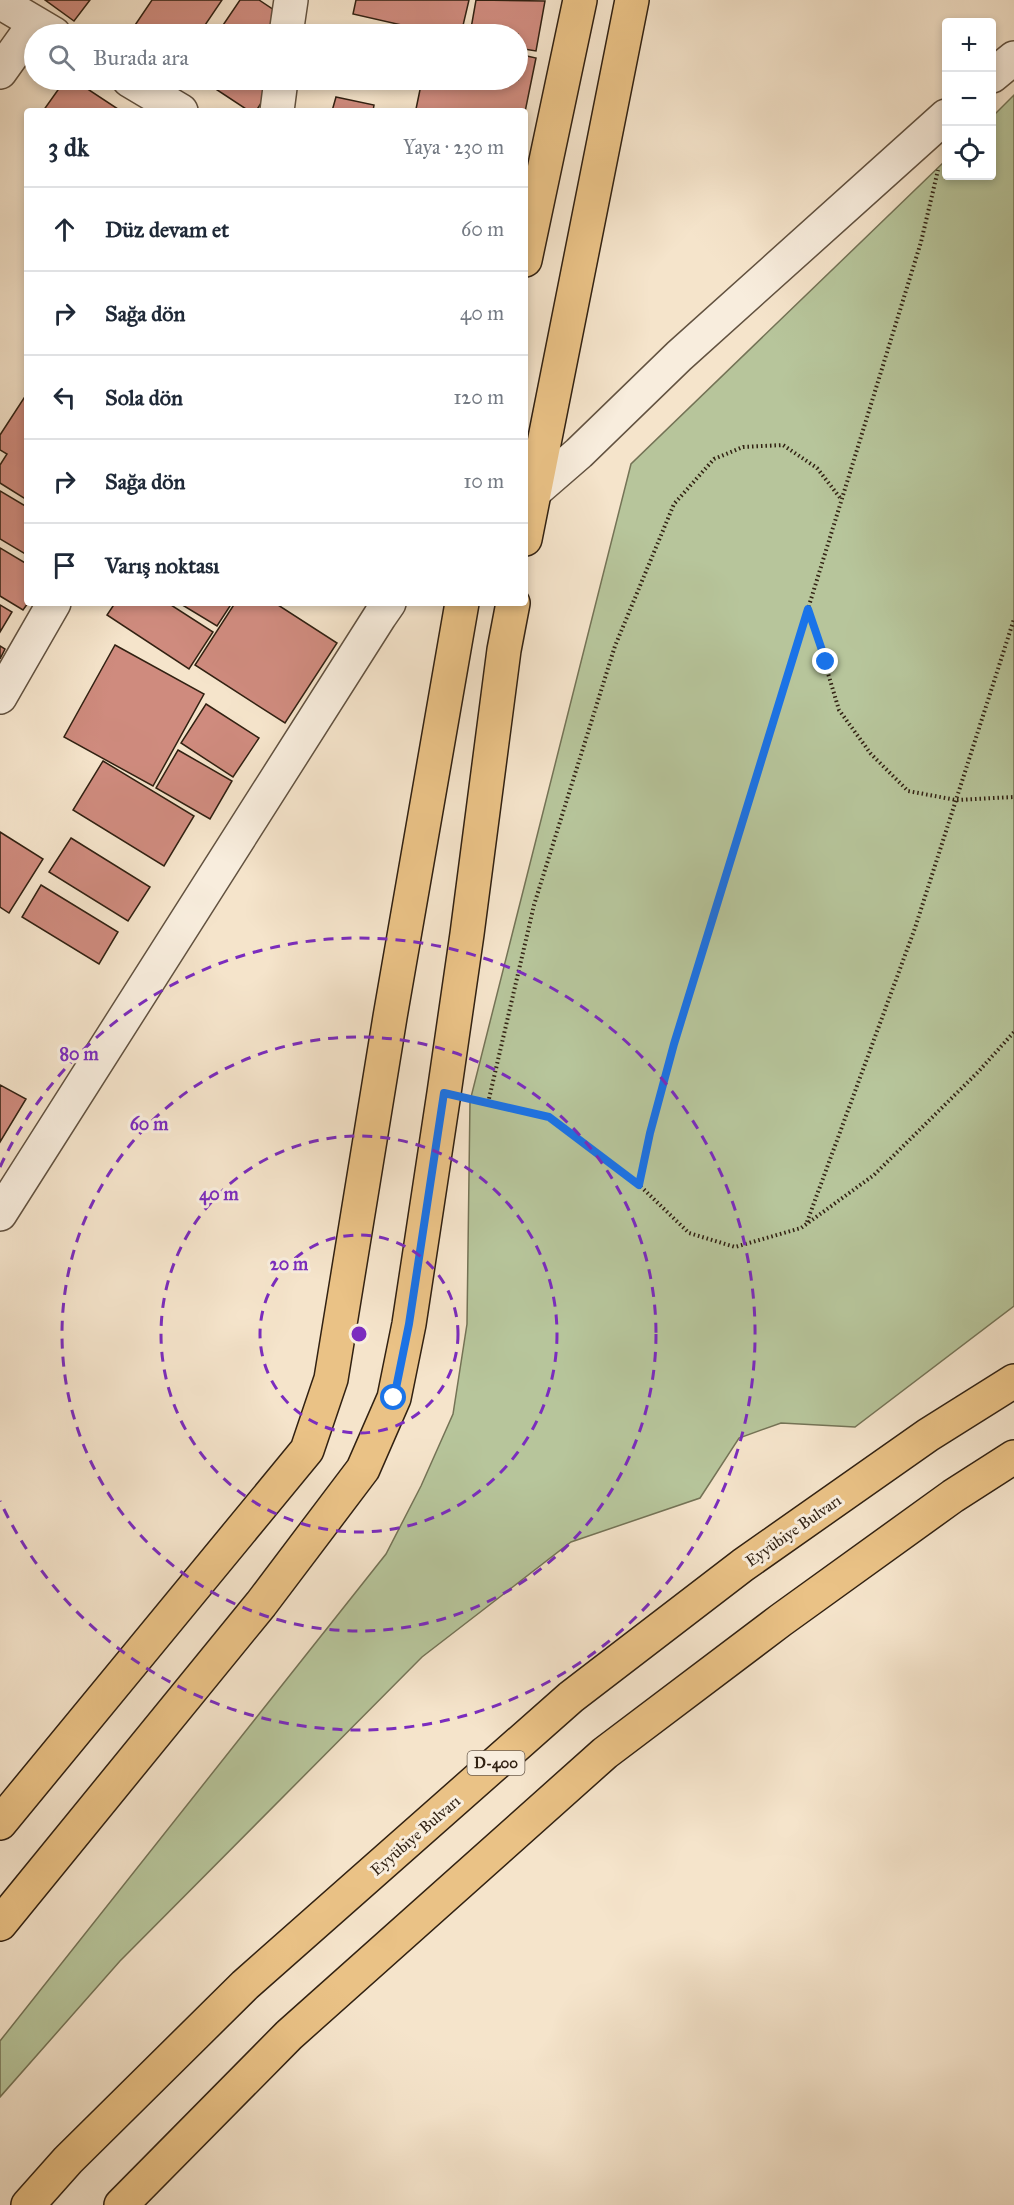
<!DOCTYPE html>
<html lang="tr">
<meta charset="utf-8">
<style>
:root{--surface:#fff;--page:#f2f2f3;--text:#1f2937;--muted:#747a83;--line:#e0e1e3}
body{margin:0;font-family:"IM FELL Great Primer",serif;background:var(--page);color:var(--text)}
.controls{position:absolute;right:18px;top:18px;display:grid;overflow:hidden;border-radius:6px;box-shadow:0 3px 9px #0003}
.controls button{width:54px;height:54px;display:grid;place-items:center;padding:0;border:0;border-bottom:2px solid var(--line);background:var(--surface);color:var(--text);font:30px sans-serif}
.stop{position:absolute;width:18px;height:18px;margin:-14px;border:4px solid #1a73e8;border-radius:50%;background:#fff}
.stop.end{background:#1a73e8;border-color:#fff;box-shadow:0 2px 6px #0008}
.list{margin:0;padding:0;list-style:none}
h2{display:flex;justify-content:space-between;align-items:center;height:78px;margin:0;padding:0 24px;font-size:26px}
h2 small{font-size:20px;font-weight:400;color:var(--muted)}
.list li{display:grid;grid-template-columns:39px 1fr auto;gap:18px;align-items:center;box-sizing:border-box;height:84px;padding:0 24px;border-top:2px solid var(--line)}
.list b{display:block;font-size:22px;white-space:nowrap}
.list em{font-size:20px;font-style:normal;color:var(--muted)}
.icon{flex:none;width:33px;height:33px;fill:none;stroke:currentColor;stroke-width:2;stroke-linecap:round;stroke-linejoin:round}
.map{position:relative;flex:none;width:1014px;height:2205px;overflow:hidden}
.search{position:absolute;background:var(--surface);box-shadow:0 3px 9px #0003;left:24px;top:24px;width:504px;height:66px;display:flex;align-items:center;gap:15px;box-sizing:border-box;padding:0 21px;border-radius:33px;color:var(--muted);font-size:22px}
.panel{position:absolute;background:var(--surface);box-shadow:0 3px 9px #0003;left:24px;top:108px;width:504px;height:498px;border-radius:6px}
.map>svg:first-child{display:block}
.green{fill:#b7c59b;stroke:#747356;stroke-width:1.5}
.building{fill:#cf8b7e;stroke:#312112;stroke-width:1.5}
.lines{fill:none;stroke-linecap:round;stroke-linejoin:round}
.minor-casing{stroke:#625240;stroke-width:36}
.major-casing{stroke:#312112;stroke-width:36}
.highway-casing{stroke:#312112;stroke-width:36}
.path{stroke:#312112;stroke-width:4;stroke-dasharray:1.5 3;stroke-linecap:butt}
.minor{stroke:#f8eddd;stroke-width:33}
.major{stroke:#eac286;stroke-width:33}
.highway{stroke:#eac286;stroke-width:33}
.route{stroke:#1a73e8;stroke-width:8}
.ring{fill:none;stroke:#7b2cbf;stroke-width:3;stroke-dasharray:10 8}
.labels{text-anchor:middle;stroke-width:6;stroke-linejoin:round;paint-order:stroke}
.shield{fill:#f8eddd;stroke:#6d5e4f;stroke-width:1.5}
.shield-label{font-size:15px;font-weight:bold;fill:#312112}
.street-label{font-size:16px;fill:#312112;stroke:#f8eddd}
.centre{fill:#7b2cbf;stroke:#f8eddd;stroke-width:3}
.ring-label{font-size:18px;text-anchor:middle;font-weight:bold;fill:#7b2cbf;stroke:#f8eddd;stroke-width:6;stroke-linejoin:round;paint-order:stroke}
</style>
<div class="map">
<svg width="1014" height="2205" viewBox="0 0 1014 2205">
<rect width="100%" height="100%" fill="#f5e4cb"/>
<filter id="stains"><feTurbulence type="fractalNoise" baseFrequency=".00333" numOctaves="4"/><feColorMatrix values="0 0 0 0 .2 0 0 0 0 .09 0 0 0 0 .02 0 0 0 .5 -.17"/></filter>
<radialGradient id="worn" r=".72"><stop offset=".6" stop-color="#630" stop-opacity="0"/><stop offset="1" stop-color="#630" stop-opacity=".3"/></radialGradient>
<path class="green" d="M1014,95V1306L855,1427L781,1423L739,1438L700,1498L571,1542L422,1657L120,1961L0,2097V2041L386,1554L421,1486L453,1414L467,1324L470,1101L631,464L946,160V176H992V117Z"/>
<path class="building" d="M45,0H90L74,21Z
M152,0H222L199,34H129Z
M240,0H259L283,16L270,34H217Z
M356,0H469L461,34H441L353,14Z
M476,0L545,1L536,51L518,48V34H470Z
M518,54L536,58L525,112L425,111L416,109L422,80H518Z
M65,80H74L118,109L117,111H43Z
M202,80H253L269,91L256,111H249Z
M336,97L374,105L373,111H332Z
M24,398L27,400V500L0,483V465L7,454L0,450V435Z
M0,491L27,507V555L0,539Z
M0,548L27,564L28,603L23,610L0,596Z
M115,603H168L213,632L189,669L107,615Z
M179,603H232L217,626Z
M235,603H275L337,643L285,723L195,665Z
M0,605L12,612L0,632Z
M115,645L204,694L153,786L64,737Z
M0,646L5,649L0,659Z
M206,704L259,738L233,777L181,743Z
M178,750L232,781L210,819L156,788Z
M103,761L194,816L164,866L73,810Z
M0,832L43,859L9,913L0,907Z
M71,838L150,887L128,921L49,872Z
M41,885L118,932L99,964L22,917Z
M0,1085L26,1099L0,1142Z"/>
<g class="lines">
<defs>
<path id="minor" d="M0,2L54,34
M286,34L291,0
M0,72L35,23
M992,76L1014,58
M129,80L181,111
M277,111L281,80
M525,491L534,492L579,453L679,356L946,116
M0,697L54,603
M0,1214L380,616L389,603"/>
<path id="major" d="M525,260L580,0
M525,539L632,0
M0,1823L307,1450L331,1379L390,1017L462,603
M0,1924L261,1604L363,1469L394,1398L409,1324L444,1093L467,934L504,650L513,603"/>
<path id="highway" d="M28,2205L68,2160L245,1985L571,1697L743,1565L928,1435L1014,1381
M121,2205L289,2035L605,1753L781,1620L953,1496L1014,1457"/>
</defs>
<use href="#minor" class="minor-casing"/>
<use href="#major" class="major-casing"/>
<use href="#highway" class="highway-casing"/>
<path class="path" d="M809,610L839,710L871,754L908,791L956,800L1014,797
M477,1100L549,1117L634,1180L689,1233L735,1247L801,1228L874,1175L978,1072L1014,1032
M488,1103L534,905L615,646L674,504L714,459L743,447L783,445L817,468L841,499
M639,1185L649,1133L674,1044L921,242L938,170
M807,1222L915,928L1014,619"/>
<use href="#minor" class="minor"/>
<use href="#major" class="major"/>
<use href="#highway" class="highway"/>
</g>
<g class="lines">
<path class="route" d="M394,1398L409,1324L444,1093L549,1117L639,1185L650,1133L674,1044L808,609L826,662"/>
</g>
<g class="ring">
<circle cx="359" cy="1334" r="99"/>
<circle cx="359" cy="1334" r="198"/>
<circle cx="359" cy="1334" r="297"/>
<path d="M0 1167A396 396 0 1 1 0 1501"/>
</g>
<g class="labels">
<rect class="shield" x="467.5" y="1751" width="57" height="24" rx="4.5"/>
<g class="shield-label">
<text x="496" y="1768">D-400</text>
</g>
<g class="street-label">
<text transform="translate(793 1530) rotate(-35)" y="6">Eyyübiye Bulvarı</text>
<text transform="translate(415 1835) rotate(-41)" y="6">Eyyübiye Bulvarı</text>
</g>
</g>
<circle cx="359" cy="1334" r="9" class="centre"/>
<g class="ring-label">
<text x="79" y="1060">80 m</text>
<text x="149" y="1130">60 m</text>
<text x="219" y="1200">40 m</text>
<text x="289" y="1270">20 m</text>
</g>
<rect width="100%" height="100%" filter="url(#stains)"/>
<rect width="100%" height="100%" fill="url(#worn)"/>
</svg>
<div class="controls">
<button>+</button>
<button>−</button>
<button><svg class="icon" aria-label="locate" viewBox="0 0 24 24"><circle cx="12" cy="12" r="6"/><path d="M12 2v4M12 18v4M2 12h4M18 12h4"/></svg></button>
</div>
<div class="stop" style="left:394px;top:1398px"></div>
<div class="stop end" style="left:826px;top:662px"></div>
<div class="search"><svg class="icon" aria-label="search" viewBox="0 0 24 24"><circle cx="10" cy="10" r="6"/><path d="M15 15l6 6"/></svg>Burada ara</div>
<section class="panel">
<h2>3 dk<small>Yaya · 230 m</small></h2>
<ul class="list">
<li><svg class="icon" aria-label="ahead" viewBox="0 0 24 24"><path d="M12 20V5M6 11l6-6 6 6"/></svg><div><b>Düz devam et</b></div><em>60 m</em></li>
<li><svg class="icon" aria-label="right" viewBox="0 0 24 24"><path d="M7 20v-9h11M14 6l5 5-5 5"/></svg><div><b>Sağa dön</b></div><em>40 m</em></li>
<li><svg class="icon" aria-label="left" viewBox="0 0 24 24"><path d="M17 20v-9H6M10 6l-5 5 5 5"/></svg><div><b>Sola dön</b></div><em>120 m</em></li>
<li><svg class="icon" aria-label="right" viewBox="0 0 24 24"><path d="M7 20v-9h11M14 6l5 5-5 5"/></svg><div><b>Sağa dön</b></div><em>10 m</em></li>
<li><svg class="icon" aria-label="arrive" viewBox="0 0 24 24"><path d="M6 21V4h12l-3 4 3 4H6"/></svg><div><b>Varış noktası</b></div></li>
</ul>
</section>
</div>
